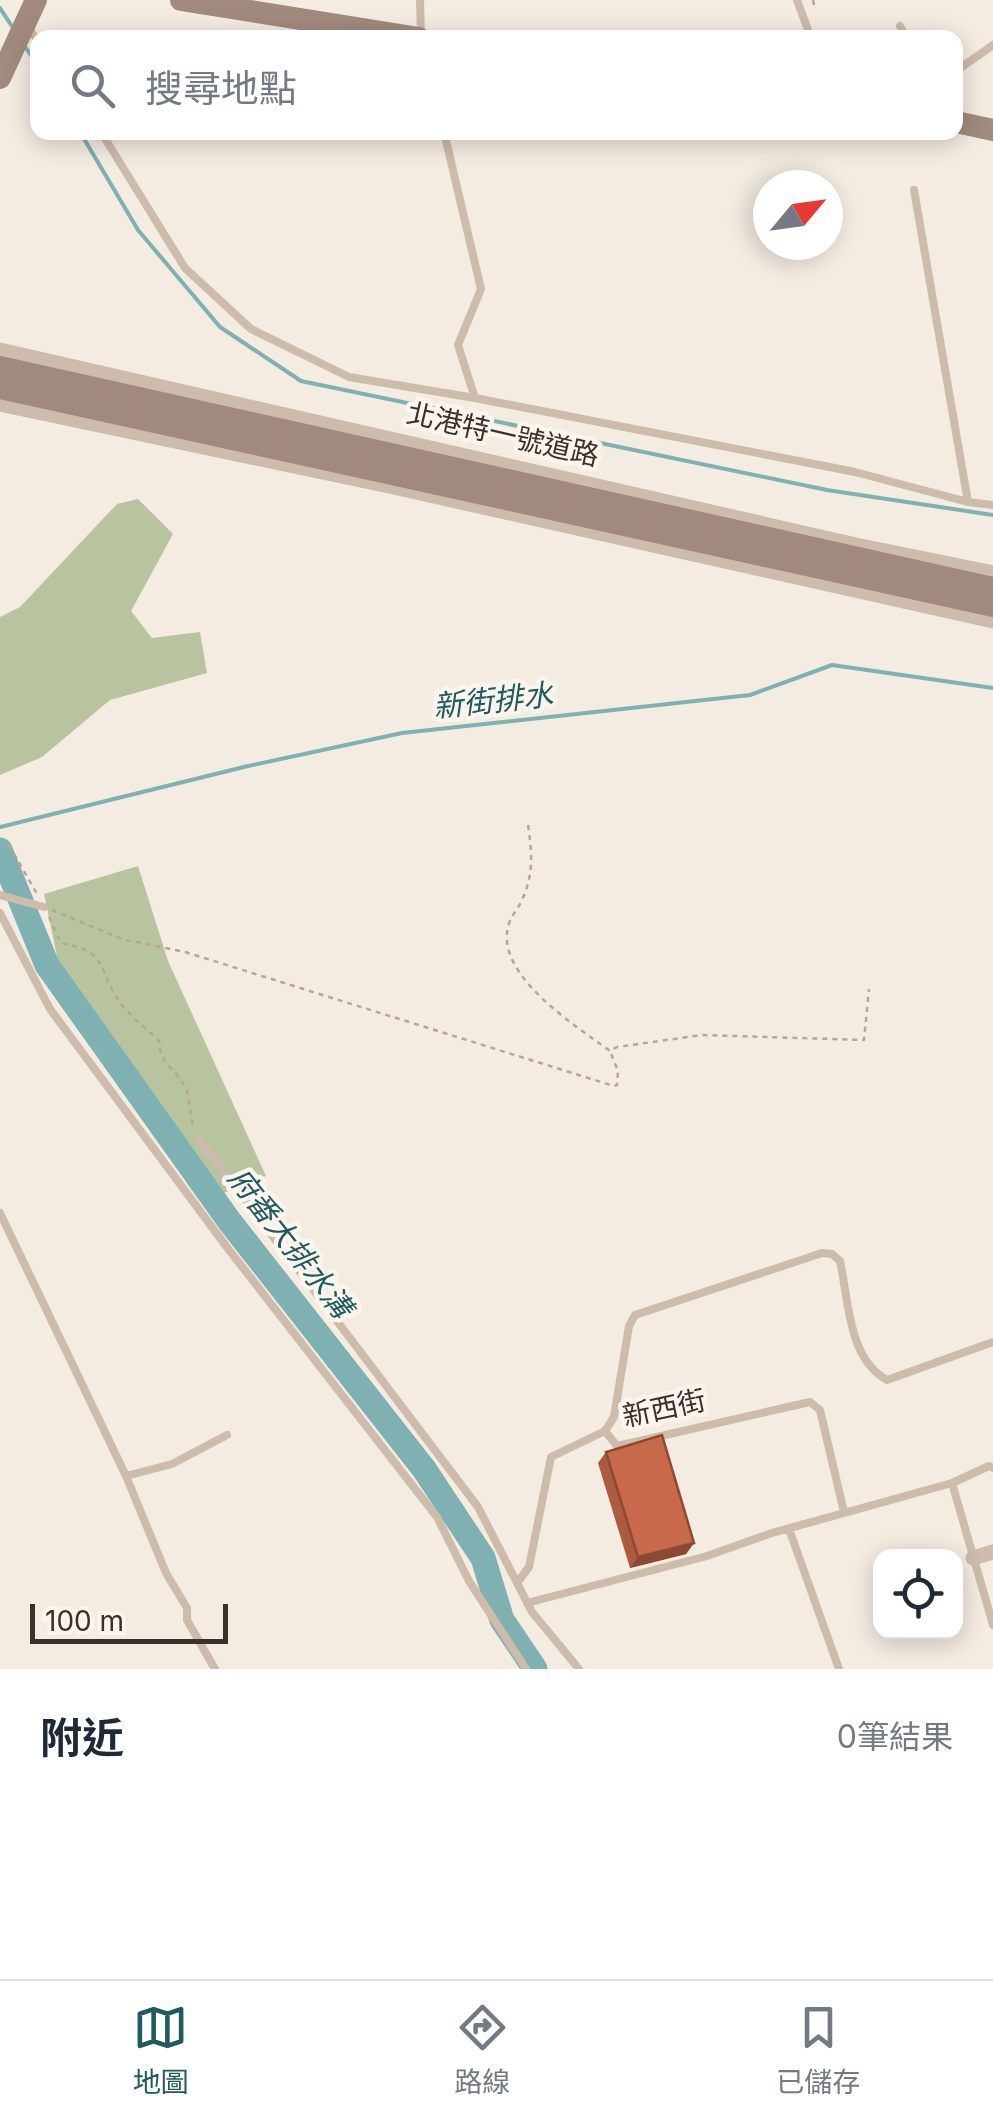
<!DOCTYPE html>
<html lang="zh-TW">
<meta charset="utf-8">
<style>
:root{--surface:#fff;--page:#f2f2f3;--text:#1f2937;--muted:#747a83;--line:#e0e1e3;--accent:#1f5a5e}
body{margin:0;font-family:Inter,"Noto Sans TC",sans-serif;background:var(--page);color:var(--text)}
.controls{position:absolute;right:30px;bottom:30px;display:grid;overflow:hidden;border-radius:20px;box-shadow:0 5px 25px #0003}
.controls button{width:90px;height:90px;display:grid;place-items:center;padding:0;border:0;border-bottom:2px solid var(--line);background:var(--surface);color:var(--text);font:50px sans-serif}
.compass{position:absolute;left:753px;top:170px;width:90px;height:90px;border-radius:50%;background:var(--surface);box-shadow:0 5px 25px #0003;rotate:61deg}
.scale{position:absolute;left:30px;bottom:25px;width:198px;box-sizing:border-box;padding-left:10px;border:5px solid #3b302b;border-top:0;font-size:28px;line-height:35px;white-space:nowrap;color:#3b302b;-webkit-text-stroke:8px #fbf5ee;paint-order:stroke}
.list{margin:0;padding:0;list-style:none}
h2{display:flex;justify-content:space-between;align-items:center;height:130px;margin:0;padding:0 40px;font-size:42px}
h2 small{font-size:32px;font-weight:400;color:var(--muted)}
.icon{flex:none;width:55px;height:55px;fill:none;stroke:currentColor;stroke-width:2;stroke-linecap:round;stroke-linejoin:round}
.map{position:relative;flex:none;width:993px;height:1669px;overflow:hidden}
.search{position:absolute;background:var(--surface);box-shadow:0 5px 25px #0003;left:30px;right:30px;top:30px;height:110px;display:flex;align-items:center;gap:25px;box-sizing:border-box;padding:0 35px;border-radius:20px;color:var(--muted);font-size:38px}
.sheet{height:310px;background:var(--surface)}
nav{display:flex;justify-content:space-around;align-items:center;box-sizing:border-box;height:140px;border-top:2px solid var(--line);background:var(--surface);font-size:28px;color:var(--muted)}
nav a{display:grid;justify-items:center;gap:5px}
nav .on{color:var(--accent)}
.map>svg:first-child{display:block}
.green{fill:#b8c4a0}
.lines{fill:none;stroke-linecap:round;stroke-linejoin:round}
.stream{stroke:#7fb0b2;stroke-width:4}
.river{stroke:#7fb0b2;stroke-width:25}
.path{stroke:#b9a596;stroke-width:2.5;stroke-dasharray:5 5;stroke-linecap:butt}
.lane{stroke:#cdbbac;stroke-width:8}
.street{stroke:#cdbbac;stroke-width:15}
.secondary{stroke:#a18a7d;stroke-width:22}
.wall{fill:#ac5a40}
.shaded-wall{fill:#8c4a34}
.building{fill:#c8694b;stroke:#8c4a34;stroke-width:2.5}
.labels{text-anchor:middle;stroke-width:9;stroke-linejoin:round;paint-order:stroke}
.street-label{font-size:28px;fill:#3b302b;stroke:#fbf5ee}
.water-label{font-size:30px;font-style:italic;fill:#1f5a5e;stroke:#fbf5ee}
</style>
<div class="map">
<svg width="993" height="1669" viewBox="0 0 993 1669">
<rect width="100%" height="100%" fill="#f4ebe1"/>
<path class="green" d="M138,499L173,534L131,611L152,638L200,632L207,673L110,700L42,757L0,775V617L20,607L117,504Z
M138,866L168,961L266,1176L224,1193L173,1132L59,966L44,894Z"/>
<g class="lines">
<path class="stream" d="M0,8L13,28
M24,45L38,66
M80,132L138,230L220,327L301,381L827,490L993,515
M0,827L248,766L402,733L750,695L832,665L993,688"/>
<path class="river" d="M0,850L47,965L230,1222L424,1469L483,1558L502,1620L535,1669"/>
<path class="path" d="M813,0L814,5
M528,825C532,852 534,874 522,900C518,909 510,917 508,927C496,976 576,1026 610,1051L617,1047L702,1035L864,1040L869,989
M9,845L37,894
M52,910L122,939L185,952L614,1086L617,1085L618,1071L610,1051
M49,917L61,943C110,952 96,968 119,1001C130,1016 146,1028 159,1041C159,1063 177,1070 186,1089C191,1101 189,1115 194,1128"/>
<path class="lane" d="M420,0L421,35
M797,0L811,38
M900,26L906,38
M28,27L38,41
M956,71L993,45
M101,132L185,268L251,329L349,377L475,398L855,472L968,502L993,505
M444,132L481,289L458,345L475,398
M914,190L968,502
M0,895L44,907
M0,913L50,1009L226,1246L437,1517L469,1581L526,1669
M199,1139L478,1507L532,1612L579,1669
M0,1213L126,1476L166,1573L187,1608V1620L215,1669
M605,1431L614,1417L629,1326L635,1315L822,1253L832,1254L840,1261C849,1302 848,1358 887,1380L993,1342
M126,1476L172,1464L227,1435
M952,1483L993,1625
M789,1529L839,1669
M517,1583L529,1567L551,1457L605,1431L617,1446L810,1402L820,1410L844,1512
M527,1603L707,1556L772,1533L952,1483L989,1466L993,1468"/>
<path class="street" d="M0,350L856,545L993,573
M0,404L389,486L993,621
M973,1558L993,1552"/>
<path class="secondary" d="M181,0L419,38
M0,78L36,0
M956,122L993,130
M0,367L993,588
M0,388L993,606"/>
</g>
<path class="wall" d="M606,1452L694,1543L686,1554L630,1568L598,1463Z"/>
<path class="shaded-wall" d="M694,1543L686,1554L630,1568L638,1557Z"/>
<path class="building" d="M662,1435L694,1543L638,1557L606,1452Z"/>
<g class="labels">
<g class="street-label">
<text transform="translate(503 434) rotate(13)" y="10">北港特一號道路</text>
<text transform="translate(664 1408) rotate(-12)" y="10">新西街</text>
</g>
<g class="water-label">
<text transform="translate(493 701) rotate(-6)" y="10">新街排水</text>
<text transform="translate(290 1243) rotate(52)" y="10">府番大排水溝</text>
</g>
</g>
</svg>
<div class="controls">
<button><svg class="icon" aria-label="locate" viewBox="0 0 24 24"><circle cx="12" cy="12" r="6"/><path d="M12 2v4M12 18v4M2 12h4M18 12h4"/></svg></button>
</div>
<svg class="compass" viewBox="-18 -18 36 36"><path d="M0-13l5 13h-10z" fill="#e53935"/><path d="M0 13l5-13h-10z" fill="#747a83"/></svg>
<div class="scale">100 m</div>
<div class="search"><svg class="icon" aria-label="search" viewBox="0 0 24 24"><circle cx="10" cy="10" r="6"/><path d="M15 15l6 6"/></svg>搜尋地點</div>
</div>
<section class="sheet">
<h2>附近<small>0筆結果</small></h2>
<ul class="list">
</ul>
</section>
<nav>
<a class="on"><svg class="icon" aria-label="map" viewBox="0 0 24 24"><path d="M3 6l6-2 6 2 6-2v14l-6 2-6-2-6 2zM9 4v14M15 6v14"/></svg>地圖</a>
<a><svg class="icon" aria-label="directions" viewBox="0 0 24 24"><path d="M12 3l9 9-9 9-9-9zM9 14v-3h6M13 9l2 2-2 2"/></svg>路線</a>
<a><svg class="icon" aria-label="saved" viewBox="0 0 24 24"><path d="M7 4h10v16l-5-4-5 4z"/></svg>已儲存</a>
</nav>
